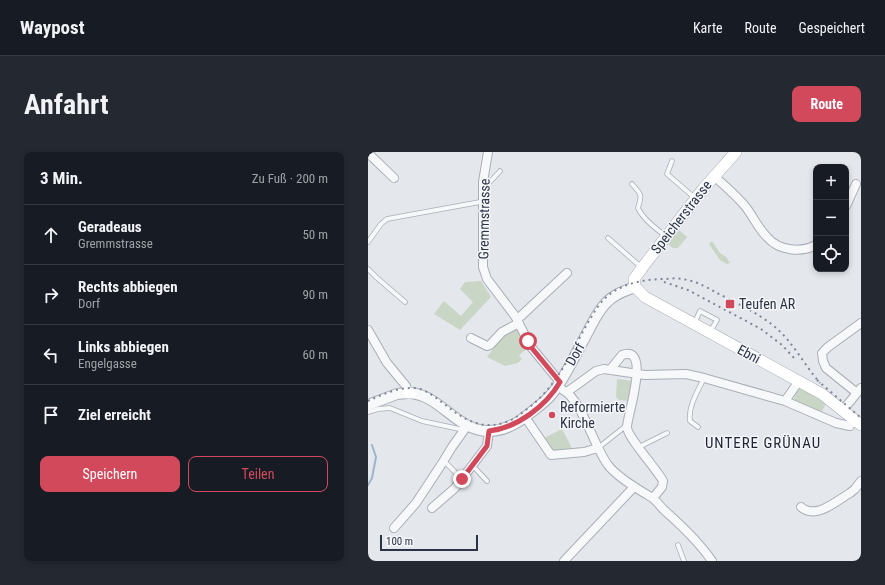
<!DOCTYPE html>
<html lang="de">
<meta charset="utf-8">
<style>
:root{--surface:#171b24;--page:#242831;--text:#f1f3f6;--muted:#9ea1a6;--line:#363941;--accent:#d1495b}
body{margin:0;font-family:"Roboto Condensed",sans-serif;background:var(--page);color:var(--text)}
.controls{position:absolute;right:12px;top:12px;display:grid;overflow:hidden;border-radius:8px;box-shadow:0 2px 6px #0003}
.controls button{width:36px;height:36px;display:grid;place-items:center;padding:0;border:0;border-bottom:1px solid var(--line);background:var(--surface);color:var(--text);font:20px sans-serif}
.scale{position:absolute;left:12px;bottom:10px;width:98px;box-sizing:border-box;padding-left:4px;border:2px solid #2b3445;border-top:0;font-size:11px;line-height:14px;white-space:nowrap;color:#2b3445;-webkit-text-stroke:3px #f4f6f9;paint-order:stroke}
.stop{position:absolute;width:12px;height:12px;margin:-9px;border:3px solid #d1495b;border-radius:50%;background:#fff}
.stop.end{background:#d1495b;border-color:#fff;box-shadow:0 1px 4px #0008}
.list{margin:0;padding:0;list-style:none}
h2{display:flex;justify-content:space-between;align-items:center;height:52px;margin:0;padding:0 16px;font-size:17px}
h2 small{font-size:13px;font-weight:400;color:var(--muted)}
.list li{display:grid;grid-template-columns:26px 1fr auto;gap:12px;align-items:center;box-sizing:border-box;height:60px;padding:0 16px;border-top:1px solid var(--line)}
.list b{display:block;font-size:15px;white-space:nowrap}
.list p{margin:0;font-size:13px;white-space:nowrap;color:var(--muted)}
.list em{font-size:13px;font-style:normal;color:var(--muted)}
.actions{display:flex;gap:8px;padding:12px 16px}
.actions a{flex:1;padding:9px 0;border:1px solid var(--accent);border-radius:8px;text-align:center;font-size:14px;color:var(--accent)}
.actions .main{background:var(--accent);color:#fff}
.icon{flex:none;width:22px;height:22px;fill:none;stroke:currentColor;stroke-width:2;stroke-linecap:round;stroke-linejoin:round}
.map{position:relative;flex:none;width:493px;height:409px;overflow:hidden;border-radius:8px}
header{display:flex;align-items:center;gap:24px;box-sizing:border-box;height:56px;padding:0 20px;background:var(--surface);border-bottom:1px solid var(--line)}
header strong{font-size:19px}
nav{display:flex;gap:22px;margin-inline-start:auto;font-size:14px}
.intro{display:flex;align-items:center;justify-content:space-between;box-sizing:border-box;height:96px;padding:0 24px}
h1{margin:0;font-size:28px}
.button{padding:10px 18px;border-radius:8px;background:var(--accent);color:#fff;font-size:14px;font-weight:700}
main{display:flex;gap:24px;padding:0 24px}
aside{flex:1;background:var(--surface);border-radius:8px;box-shadow:0 2px 6px #0003}
.map>svg:first-child{display:block}
.green{fill:#c9d6c5}
.lines{fill:none;stroke-linecap:round;stroke-linejoin:round}
.stream{stroke:#9fb4cc;stroke-width:2}
.service-casing{stroke:#a9aeb7;stroke-width:5.5}
.minor-casing{stroke:#a9aeb7;stroke-width:10}
.tertiary-casing{stroke:#a9aeb7;stroke-width:12}
.secondary-casing{stroke:#a9aeb7;stroke-width:12}
.service{stroke:#f7f8fa;stroke-width:4}
.minor{stroke:#f7f8fa;stroke-width:8}
.tertiary{stroke:#f7f8fa;stroke-width:10}
.secondary{stroke:#fff;stroke-width:11}
.rail{stroke:#7d8696;stroke-width:2;stroke-dasharray:2 4;stroke-linecap:butt}
.route{stroke:#d1495b;stroke-width:5}
.poi-dot{fill:#d1495b;stroke:#f4f6f9;stroke-width:1.5}
.labels{text-anchor:middle;stroke-width:3;stroke-linejoin:round;paint-order:stroke}
.street-label{font-size:14px;fill:#2b3445;stroke:#f4f6f9}
.poi-label{font-size:14px;fill:#2b3445;stroke:#f4f6f9;text-anchor:start}
.neighbourhood-label{font-size:15px;letter-spacing:1px;fill:#1d2536;stroke:#f4f6f9}
</style>
<header>
<strong>Waypost</strong>
<nav><a>Karte</a><a>Route</a><a>Gespeichert</a></nav>
</header>
<div class="intro"><h1>Anfahrt</h1><a class="button">Route</a></div>
<main>
<aside>
<h2>3 Min.<small>Zu Fuß · 200 m</small></h2>
<ul class="list">
<li><svg class="icon" aria-label="ahead" viewBox="0 0 24 24"><path d="M12 20V5M6 11l6-6 6 6"/></svg><div><b>Geradeaus</b><p>Gremmstrasse</p></div><em>50 m</em></li>
<li><svg class="icon" aria-label="right" viewBox="0 0 24 24"><path d="M7 20v-9h11M14 6l5 5-5 5"/></svg><div><b>Rechts abbiegen</b><p>Dorf</p></div><em>90 m</em></li>
<li><svg class="icon" aria-label="left" viewBox="0 0 24 24"><path d="M17 20v-9H6M10 6l-5 5 5 5"/></svg><div><b>Links abbiegen</b><p>Engelgasse</p></div><em>60 m</em></li>
<li><svg class="icon" aria-label="arrive" viewBox="0 0 24 24"><path d="M6 21V4h12l-3 4 3 4H6"/></svg><div><b>Ziel erreicht</b></div></li>
</ul>
<div class="actions"><a class="main">Speichern</a><a>Teilen</a></div>
</aside>
<div class="map">
<svg width="493" height="409" viewBox="0 0 493 409">
<rect width="100%" height="100%" fill="#e4e7ec"/>
<path class="green" d="M309,76L319,85L310,96H305L299,91Z
M344,89L352,101L358,105L362,111L359,112L352,108L341,92Z
M113,129L123,145L92,178L66,162L76,149L93,164L105,150L92,137L97,130Z
M144,178H151L160,196L151,203L154,207L150,211L137,214L119,205L137,180Z
M249,227L266,229L262,249L251,248L248,245Z
M435,235L459,249L453,262L425,249L430,237Z
M194,277L206,300L184,301L174,287Z"/>
<g class="lines">
<path class="stream" d="M0,333L4,326L8,305L4,293"/>
<defs>
<path id="service" d="M304,9L299,22L327,46
M115,30L123,29L132,19
M264,32C274,43 274,43 270,56C275,67 288,77 298,84
M240,86L273,115
M0,90L13,72L19,67L112,50L115,48
M0,117L8,125L37,150
M326,172L332,159L349,168L342,180
M0,260L10,257L22,256L54,269L96,278
M330,275L322,269C320,254 330,239 336,226
M271,295L299,281
M230,296L259,273
M76,309L94,327
M104,313L119,329
M310,393L316,409"/>
<path id="minor" d="M120,0L115,30V115L119,127L147,164L163,195L192,230
M0,1L26,26
M346,24C357,34 368,43 377,54C385,64 390,76 399,85C411,99 433,101 448,93
M478,54L488,32
M148,166L153,164L199,121
M0,178L19,211L38,234L40,241
M103,186L119,194L122,193L134,180L151,171
M242,218L254,203C284,192 259,264 259,275C259,285 288,316 295,329L294,335L285,346
M195,238C214,248 226,295 240,313C248,324 271,338 283,345C288,348 292,354 296,358C313,373 331,390 344,409
M199,240L228,219L236,217L277,223L318,222L336,226L417,249L431,229
M489,241L458,216L455,209L454,201L460,195L493,171
M417,249L468,271L482,274
M475,258L493,236
M157,265L183,303L216,300L230,296
M433,355C448,368 468,349 482,341L487,337L493,329
M64,356L87,336L119,294L121,279
M26,376L48,351L73,313L84,295L99,274
M196,409L266,335"/>
<path id="tertiary" d="M43,241C73,244 88,278 120,279C136,279 149,272 161,262C168,256 176,251 182,244C194,232 207,203 216,187C223,175 228,161 238,151C246,142 257,139 267,135
M0,253L29,242L40,241"/>
<path id="secondary" d="M368,0L335,37L274,116L266,127L267,135L277,145L454,242L493,273
M40,241H43"/>
</defs>
<use href="#service" class="service-casing"/>
<use href="#minor" class="minor-casing"/>
<use href="#tertiary" class="tertiary-casing"/>
<use href="#secondary" class="secondary-casing"/>
<use href="#service" class="service"/>
<use href="#minor" class="minor"/>
<use href="#tertiary" class="tertiary"/>
<use href="#secondary" class="secondary"/>
<path class="rail" d="M296,130L320,138L393,177L414,193L426,206
M449,228L493,266
M0,249C15,242 35,233 52,237C61,240 68,246 75,251C95,267 113,279 138,270C146,268 152,262 159,257C195,230 205,192 229,156C244,133 272,127 298,127C305,126 312,126 319,128C330,130 340,136 349,141C369,151 390,161 407,175C425,190 437,214 452,231"/>
</g>
<g class="lines">
<path class="route" d="M94,327L119,294L121,279C149,276 178,254 192,230L163,195L160,189"/>
</g>
<g class="poi-dot">
<rect x="357" y="147" width="10" height="10" rx="2"/>
<circle cx="184" cy="263" r="4"/>
</g>
<g class="labels">
<g class="street-label">
<text transform="translate(313 65) rotate(-52)" y="5">Speicherstrasse</text>
<text transform="translate(116 67) rotate(-89)" y="5">Gremmstrasse</text>
<text transform="translate(207 202) rotate(-61)" y="5">Dorf</text>
<text transform="translate(381 202) rotate(28)" y="5">Ebni</text>
</g>
<g class="poi-label">
<text x="371" y="157">Teufen AR</text>
<text x="192" y="260">Reformierte<tspan x="192" dy="16">Kirche</tspan></text>
</g>
<g class="neighbourhood-label">
<text x="395" y="296">UNTERE GRÜNAU</text>
</g>
</g>
</svg>
<div class="controls">
<button>+</button>
<button>−</button>
<button><svg class="icon" aria-label="locate" viewBox="0 0 24 24"><circle cx="12" cy="12" r="6"/><path d="M12 2v4M12 18v4M2 12h4M18 12h4"/></svg></button>
</div>
<div class="scale">100 m</div>
<div class="stop" style="left:160px;top:189px"></div>
<div class="stop end" style="left:94px;top:327px"></div>
</div>
</main>
